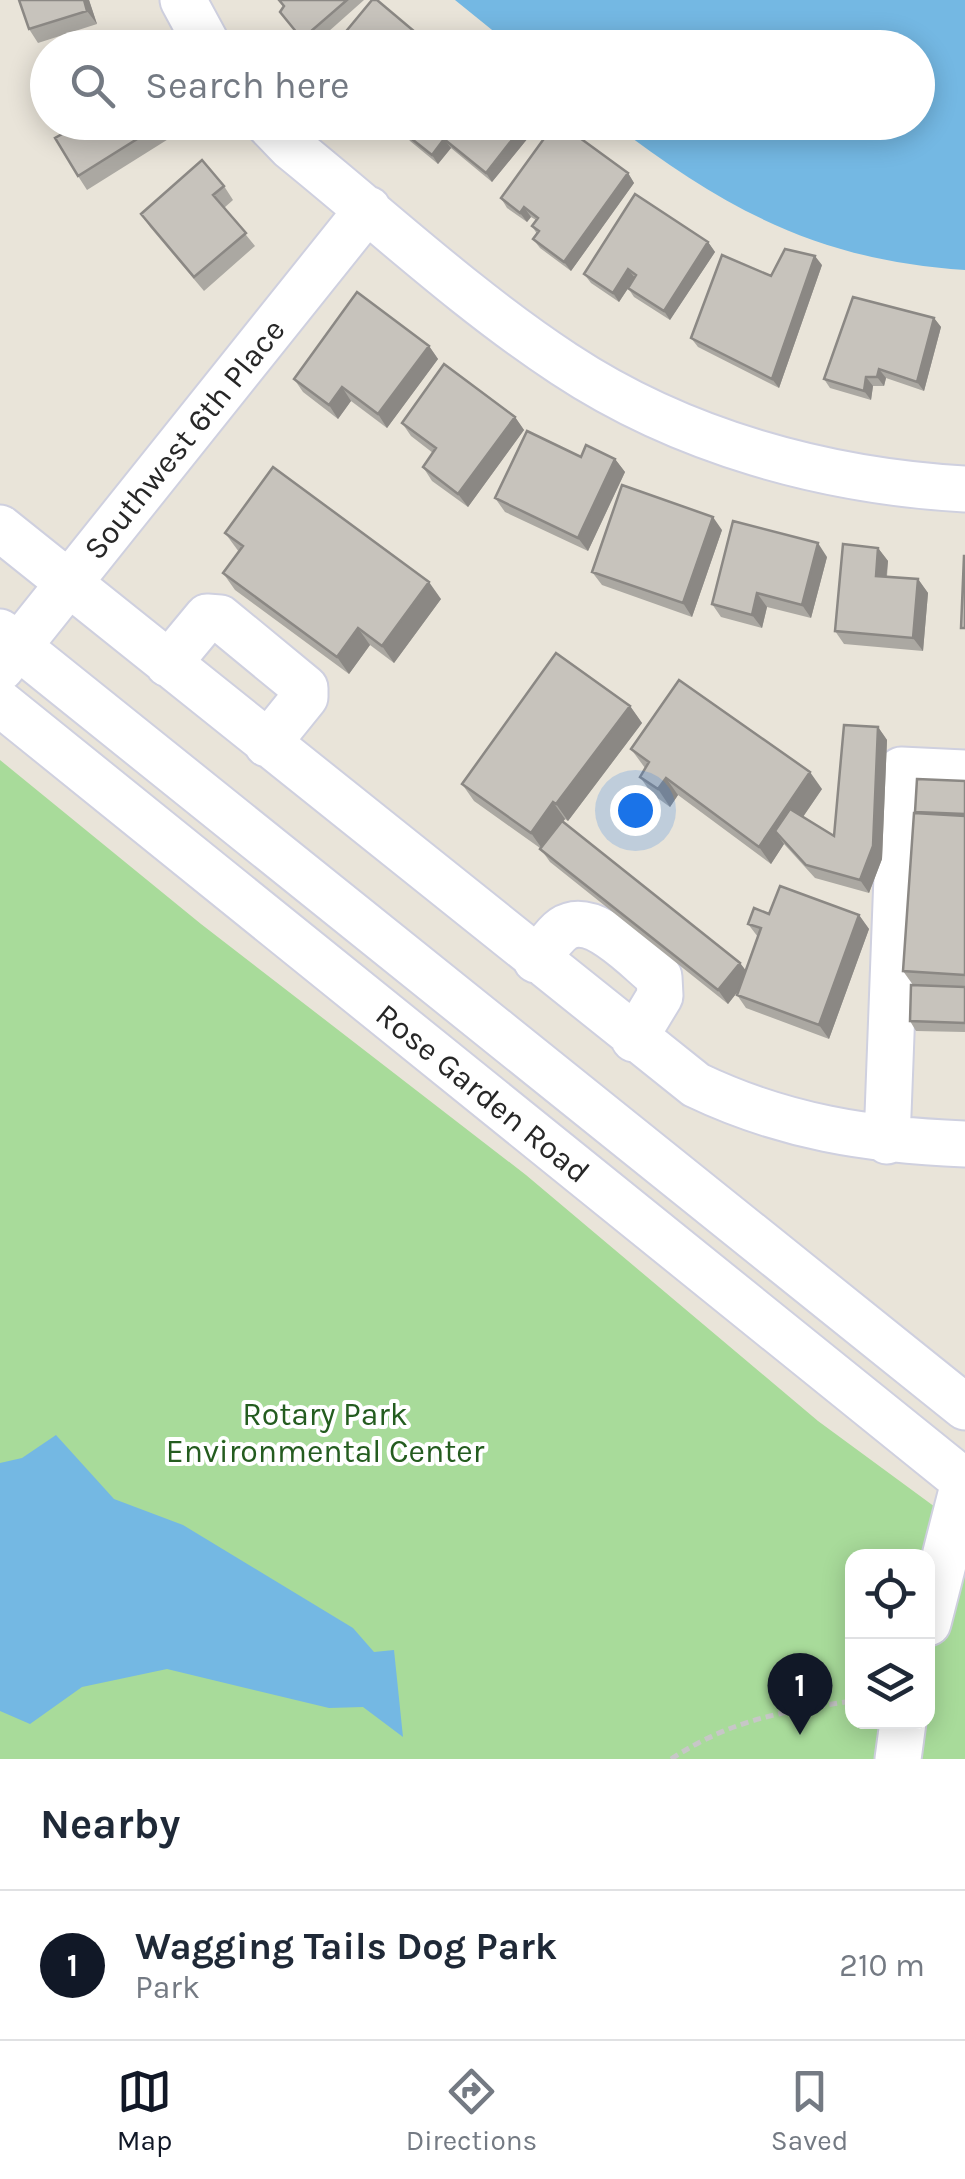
<!DOCTYPE html>
<style>
:root{--surface:#fff;--page:#f6f6f7;--text:#1f2937;--muted:#747a83;--line:#e0e1e3;--accent:#111827}
body{margin:0;font-family:Karla,sans-serif;background:var(--page);color:var(--text)}
.controls{position:absolute;right:30px;bottom:30px;display:grid;overflow:hidden;border-radius:20px;box-shadow:0 5px 25px #0003}
.controls button{width:90px;height:90px;display:grid;place-items:center;padding:0;border:0;border-bottom:2px solid var(--line);background:var(--surface);color:var(--text);font:50px sans-serif}
.you{position:absolute;left:635px;top:810px;width:35px;height:35px;margin:-25px;border:8px solid #fff;border-radius:50%;background:#1a73e8;box-shadow:0 0 0 15px #1a73e833}
.badge{display:grid;place-items:center;width:65px;height:65px;border-radius:50%;background:var(--accent);color:#fff;font-size:32px;font-weight:700}
.pin{position:absolute;translate:-50% -82px;filter:drop-shadow(0 2px 5px #0008)}
.pin::after{content:'';position:absolute;top:52px;width:35px;height:30px;background:inherit;clip-path:polygon(0 0,100% 0,50% 100%)}
.list{margin:0;padding:0;list-style:none}
h2{display:flex;justify-content:space-between;align-items:center;height:130px;margin:0;padding:0 40px;font-size:42px}
h2 small{font-size:32px;font-weight:400;color:var(--muted)}
.list li{display:grid;grid-template-columns:65px 1fr auto;gap:30px;align-items:center;box-sizing:border-box;height:150px;padding:0 40px;border-top:2px solid var(--line)}
.list b{display:block;font-size:38px;white-space:nowrap}
.list p{margin:0;font-size:32px;white-space:nowrap;color:var(--muted)}
.list em{font-size:32px;font-style:normal;color:var(--muted)}
.icon{flex:none;width:55px;height:55px;fill:none;stroke:currentColor;stroke-width:2;stroke-linecap:round;stroke-linejoin:round}
.map{position:relative;flex:none;width:965px;height:1759px;overflow:hidden}
.search{position:absolute;background:var(--surface);box-shadow:0 5px 25px #0003;left:30px;right:30px;top:30px;height:110px;display:flex;align-items:center;gap:25px;box-sizing:border-box;padding:0 35px;border-radius:55px;color:var(--muted);font-size:38px}
.sheet{height:280px;background:var(--surface)}
nav{display:flex;justify-content:space-around;align-items:center;box-sizing:border-box;height:140px;border-top:2px solid var(--line);background:var(--surface);font-size:28px;color:var(--muted)}
nav a{display:grid;justify-items:center;gap:5px}
nav .on{color:var(--accent)}
.map>svg:first-child{display:block}
.green{fill:#a8db9a;fill-rule:evenodd}
.water{fill:#74b8e3}
.lines{fill:none;stroke-linecap:round;stroke-linejoin:round}
.minor-casing{stroke:#cfd0df;stroke-width:49}
.path{stroke:#c7c7c7;stroke-width:5;stroke-dasharray:8 5;stroke-linecap:butt}
.minor{stroke:#fff;stroke-width:45}
.wall{fill:#aba8a2}
.shaded-wall{fill:#8b8884}
.building{fill:#c7c3bc;stroke:#8b8884;stroke-width:2.5}
.labels{text-anchor:middle;stroke-width:8;stroke-linejoin:round;paint-order:stroke}
.street-label{font-size:32px;fill:#272727;stroke:#fff}
.park-label{font-size:32px;fill:#245c1f;stroke:#fff}
</style>
<div class="map">
<svg width="965" height="1759" viewBox="0 0 965 1759">
<rect width="100%" height="100%" fill="#e9e4d9"/>
<path class="green" d="M0,760L201,924L526,1175L818,1421L965,1529V1759H0ZM852,1556H928V1722H852Z"/>
<path class="water" d="M455,0H965V270C818,260 726,210 612,123L918,122V48L513,47Z
M56,1435L114,1499L183,1525L353,1628L374,1652L394,1650L403,1737L363,1707L329,1708L167,1669L82,1687L30,1724L0,1711V1463L22,1458Z"/>
<g class="lines">
<defs>
<path id="minor" d="M183,0L209,48
M267,122L291,147C380,219 468,301 564,364C682,442 825,481 965,489
M0,528L696,1085C784,1127 868,1140 965,1144
M0,632L965,1407
M168,664L207,617L220,618L305,688V697L267,744
M1,668L368,209
M0,703L965,1482
M536,960C544,951 553,936 563,929C593,909 637,960 659,977L660,996L634,1039
M887,1141L901,770L965,773
M928,1623L964,1482
M898,1759L903,1722"/>
</defs>
<use href="#minor" class="minor-casing"/>
<path class="path" d="M671,1759C733,1719 781,1712 852,1701"/>
<use href="#minor" class="minor"/>
</g>
<path class="wall" d="M19,0H89L97,24L38,43L29,29Z
M279,0H364L310,48L280,12L284,7Z
M161,122L170,138L87,190L78,176L62,134Z
M410,122H534L537,127L492,182L451,148L438,164L410,141L403,132Z
M628,173L634,183L571,271L540,248L533,239L537,234L532,226L536,220L531,217L527,222L507,208L501,198Z
M224,186L233,200L224,208L255,246L204,291L150,227L141,214Z
M708,242L715,252L670,320L634,297L628,288L619,302L591,283L584,274Z
M822,265L779,388L698,347L691,338L771,276Z
M934,318L941,327L924,391L886,378L884,386H873L871,400L830,388L824,379Z
M429,346L438,359L387,428L351,401L338,419L303,392L294,379Z
M515,417L524,430L468,507L432,481L423,467L433,453L411,436L402,423Z
M615,459L625,472L588,551L505,512L495,498Z
M722,530L692,617L602,585L592,572Z
M225,533L441,599L394,663L370,645L349,674L235,590L223,573L239,552Z
M878,548L888,561L887,577L918,579L928,593L923,651L844,644L835,631Z
M827,557L811,618L767,607L762,628L721,617L712,604Z
M630,706L642,723L568,821L565,819L563,822L740,963L746,971L758,937L748,924L769,914L859,915L869,929L829,1039L746,1008L737,995L739,990L728,1004L550,862L540,848L474,801L462,784Z
M878,727L887,740L882,859L869,893L815,878L784,844L771,864L678,795L670,807L652,794L640,777L645,768L631,749L822,789L803,817L834,836Z
M965,781V1032L916,1031L910,1021L913,985L903,971L914,813Z"/>
<path class="shaded-wall" d="M84,0H89L97,24L87,11Z
M526,122H534L537,127L492,182L486,173Z
M444,139L451,148L438,164L432,155Z
M628,173L634,183L571,271L564,262Z
M524,207L531,217L527,222L520,213Z
M708,242L715,252L670,320L664,311Z
M815,256L822,265L779,388L772,379Z
M628,269L635,278L619,302L613,293Z
M934,318L941,327L924,391L917,382Z
M429,346L438,359L387,428L378,414Z
M879,369L886,378L884,386L877,377Z
M866,377L873,386L871,400L864,391Z
M342,387L351,401L338,419L329,405Z
M515,417L524,430L468,507L458,494Z
M615,459L625,472L588,551L578,538Z
M713,517L722,530L692,617L683,603Z
M818,543L827,557L811,618L802,605Z
M878,548L888,561L885,589L876,576Z
M918,579L928,593L923,651L913,638Z
M429,582L441,599L394,663L382,646Z
M757,593L767,607L762,628L752,615Z
M358,628L370,645L349,674L337,657Z
M630,706L642,723L568,821L556,804Z
M878,727L887,740L882,859L869,893L860,880Z
M810,772L822,789L785,843L775,831L784,844L771,864L759,847Z
M666,778L678,795L670,807L658,789Z
M553,802L565,819L543,850L531,833Z
M859,915L869,929L829,1039L819,1025Z
M740,963L750,976L728,1004L718,990Z"/>
<path class="building" d="M19,0H84L87,11L29,29Z
M279,0H347L302,39L280,12L284,6Z
M372,0H377L434,48H323L332,36L338,41Z
M48,86V110L37,93Z
M55,122H160L161,124L78,176L55,138L62,134Z
M410,122H526L486,173L444,139L432,155L403,132Z
M556,122H558L628,173L564,262L533,239L539,231L532,226L538,218L524,207L520,213L501,198Z
M202,160L224,186L213,195L246,233L194,277L141,214Z
M635,194L708,242L664,311L628,288L636,275L628,269L613,293L584,274Z
M785,249L815,256L772,379L691,338L722,255L771,276Z
M357,292L429,346L378,414L342,387L329,405L294,379Z
M853,297L934,318L917,382L879,369L877,377H866L864,391L824,379Z
M444,364L515,417L458,494L423,467L436,448L402,423Z
M527,431L581,457L586,445L615,459L578,538L495,498Z
M273,467L429,582L382,646L358,628L337,657L223,573L243,546L225,533Z
M622,485L713,517L683,603L592,572Z
M733,521L818,543L802,605L757,593L752,615L712,604Z
M843,544L878,548L876,576L918,579L913,638L835,631Z
M964,556H965V628H961Z
M556,653L630,706L556,804L553,802L531,833L462,784Z
M679,680L810,772L759,847L666,778L658,789L640,777L649,762L631,749Z
M844,725L878,727L873,846L860,880L806,865L775,831L790,809L834,836Z
M917,779L965,781V814L915,812Z
M914,813L965,816V975L903,971Z
M562,821L740,963L718,990L540,849Z
M780,886L859,915L819,1025L737,995L761,928L748,924L754,908L769,914Z
M911,985L965,987V1023L910,1021Z"/>
<g class="labels">
<g class="street-label">
<text transform="translate(184 439) rotate(-51)" y="11">Southwest 6th Place</text>
<text transform="translate(483 1093) rotate(39)" y="11">Rose Garden Road</text>
</g>
<g class="park-label">
<text x="325" y="1425">Rotary Park<tspan x="325" dy="37">Environmental Center</tspan></text>
</g>
</g>
</svg>
<div class="controls">
<button><svg class="icon" aria-label="locate" viewBox="0 0 24 24"><circle cx="12" cy="12" r="6"/><path d="M12 2v4M12 18v4M2 12h4M18 12h4"/></svg></button>
<button><svg class="icon" aria-label="layers" viewBox="0 0 24 24"><path d="M12 4l9 5-9 5-9-5zM3 14l9 5 9-5"/></svg></button>
</div>
<div class="you"></div>
<div class="pin badge" style="left:800px;top:1735px">1</div>
<div class="search"><svg class="icon" aria-label="search" viewBox="0 0 24 24"><circle cx="10" cy="10" r="6"/><path d="M15 15l6 6"/></svg>Search here</div>
</div>
<section class="sheet">
<h2>Nearby<small></small></h2>
<ul class="list">
<li><span class="badge">1</span><div><b>Wagging Tails Dog Park</b><p>Park</p></div><em>210 m</em></li>
</ul>
</section>
<nav>
<a class="on"><svg class="icon" aria-label="map" viewBox="0 0 24 24"><path d="M3 6l6-2 6 2 6-2v14l-6 2-6-2-6 2zM9 4v14M15 6v14"/></svg>Map</a>
<a><svg class="icon" aria-label="directions" viewBox="0 0 24 24"><path d="M12 3l9 9-9 9-9-9zM9 14v-3h6M13 9l2 2-2 2"/></svg>Directions</a>
<a><svg class="icon" aria-label="saved" viewBox="0 0 24 24"><path d="M7 4h10v16l-5-4-5 4z"/></svg>Saved</a>
</nav>
